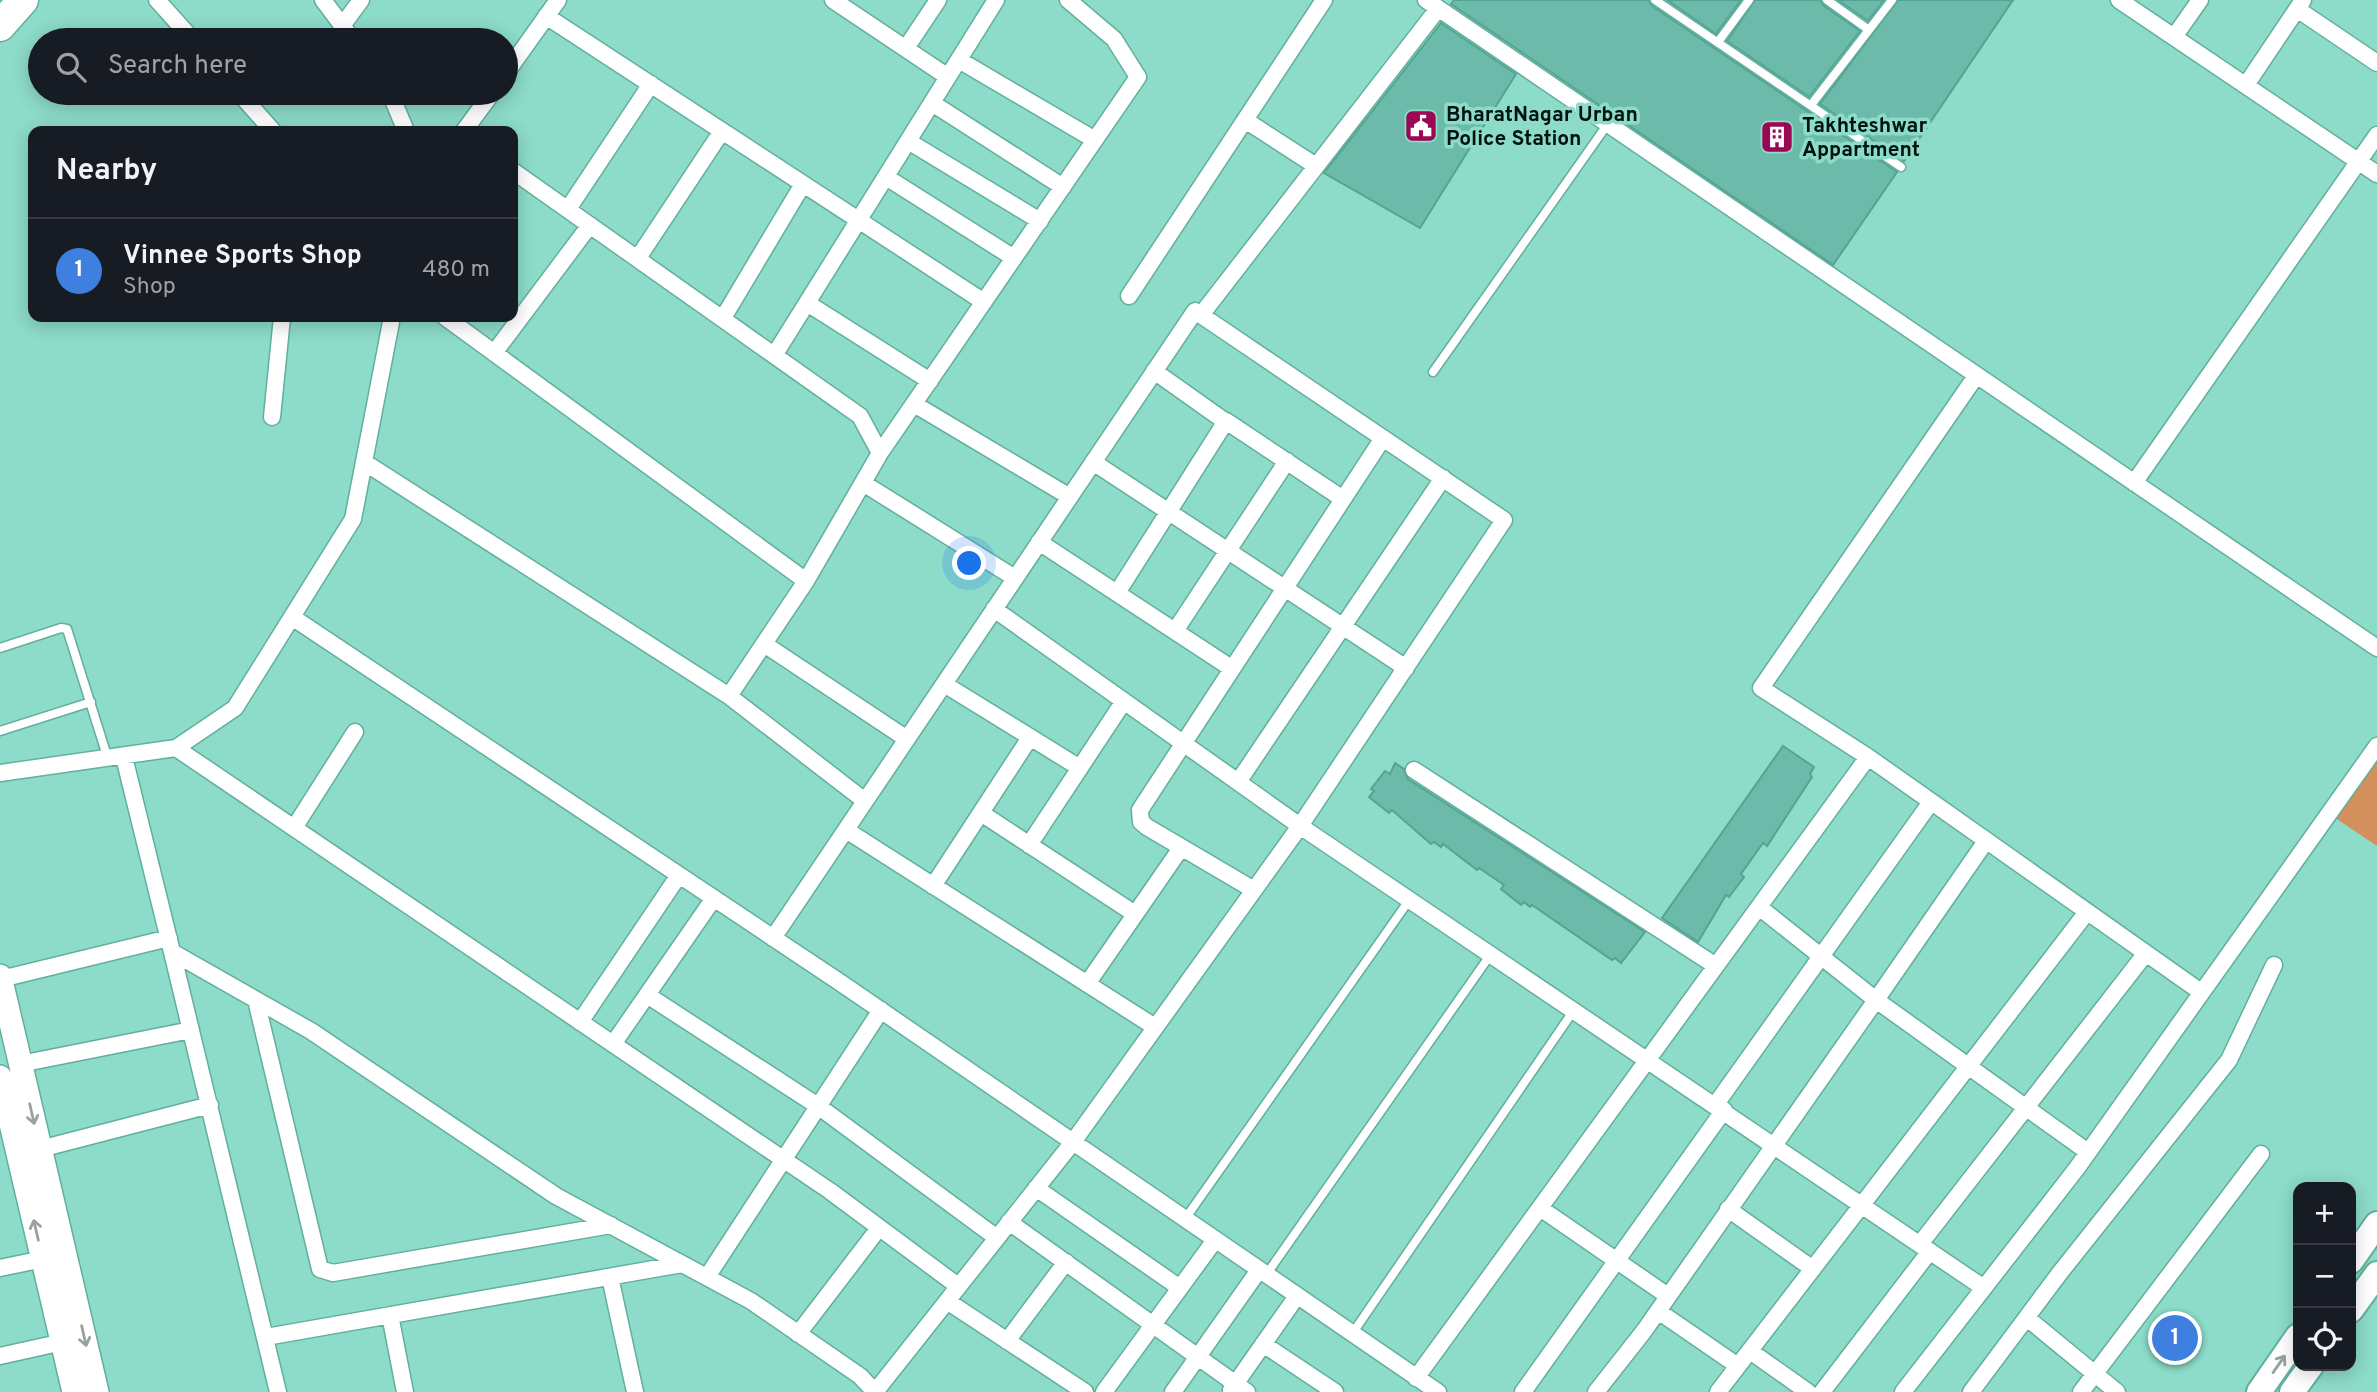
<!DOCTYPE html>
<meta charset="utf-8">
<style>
:root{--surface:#171b24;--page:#242831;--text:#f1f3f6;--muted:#9ea1a6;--line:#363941;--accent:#8c9099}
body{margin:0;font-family:Overpass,sans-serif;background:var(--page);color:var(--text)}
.controls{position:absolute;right:21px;bottom:21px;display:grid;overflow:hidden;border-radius:14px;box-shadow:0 4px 18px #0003}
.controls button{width:63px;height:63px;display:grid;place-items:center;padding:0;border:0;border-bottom:2px solid var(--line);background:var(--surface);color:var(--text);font:35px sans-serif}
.you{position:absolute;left:970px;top:564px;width:24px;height:24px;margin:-18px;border:5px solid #fff;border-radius:50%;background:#1a73e8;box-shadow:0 0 0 10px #1a73e833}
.badge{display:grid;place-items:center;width:46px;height:46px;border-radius:50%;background:var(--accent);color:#fff;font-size:23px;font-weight:700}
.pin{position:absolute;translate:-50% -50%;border:4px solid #fff;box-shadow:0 2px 7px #0006}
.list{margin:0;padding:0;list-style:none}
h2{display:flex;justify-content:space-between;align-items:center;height:91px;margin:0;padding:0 28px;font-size:30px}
h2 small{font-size:23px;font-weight:400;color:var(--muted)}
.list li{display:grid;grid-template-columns:46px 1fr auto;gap:21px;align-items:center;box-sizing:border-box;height:105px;padding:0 28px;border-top:2px solid var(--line)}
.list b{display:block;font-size:26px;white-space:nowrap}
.list p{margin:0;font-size:23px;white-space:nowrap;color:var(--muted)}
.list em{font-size:23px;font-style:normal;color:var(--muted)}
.icon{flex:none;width:38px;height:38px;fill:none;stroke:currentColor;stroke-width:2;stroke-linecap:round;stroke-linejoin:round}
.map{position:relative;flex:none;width:2377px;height:1392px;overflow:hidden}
.search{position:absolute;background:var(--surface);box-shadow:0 4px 18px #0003;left:28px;top:28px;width:490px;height:77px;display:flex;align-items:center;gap:18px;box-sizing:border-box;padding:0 24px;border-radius:38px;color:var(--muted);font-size:26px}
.panel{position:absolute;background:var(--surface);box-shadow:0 4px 18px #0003;left:28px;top:126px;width:490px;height:196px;border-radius:14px}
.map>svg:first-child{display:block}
.green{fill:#d4905c}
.building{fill:#6cbaa9;stroke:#55a392;stroke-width:2}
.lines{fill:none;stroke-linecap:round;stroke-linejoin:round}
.lane-casing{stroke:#61af9e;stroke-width:11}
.street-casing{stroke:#61af9e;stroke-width:19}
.secondary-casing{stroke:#61af9e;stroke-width:26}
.primary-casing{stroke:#61af9e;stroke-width:28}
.highway-casing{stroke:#61af9e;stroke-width:33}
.lane{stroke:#fff;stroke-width:8}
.street{stroke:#fff;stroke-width:16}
.secondary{stroke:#fff;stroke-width:23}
.primary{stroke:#fff;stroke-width:24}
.highway{stroke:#fff;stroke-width:30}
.oneway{stroke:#99a19f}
.labels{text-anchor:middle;stroke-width:7;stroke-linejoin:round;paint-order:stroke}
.poi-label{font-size:21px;font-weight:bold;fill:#00130e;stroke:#8ddbc9;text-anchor:start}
</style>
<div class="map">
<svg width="2377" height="1392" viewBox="0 0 2377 1392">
<rect width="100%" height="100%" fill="#8ddbc9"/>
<path class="green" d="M2377,746V846L2328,813Z"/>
<path class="building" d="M1454,0H1649L1651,5L1897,172L1833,265L1451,4Z
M1667,0H1741L1716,34Z
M1755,0H1820L1823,5L1860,31L1809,97L1727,41Z
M1838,0H1884L1868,21Z
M1898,0H2013L1904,161L1820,104Z
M1441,23L1516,74L1420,228L1324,173Z
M1783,746L1814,767L1810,774L1812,777L1767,846L1763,843L1741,874L1744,877L1729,897L1726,895L1698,942L1662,918Z
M1395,763L1404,769L1408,779L1645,932L1621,963L1615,958L1612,960L1532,905L1530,907L1524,902L1521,905L1501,889L1504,885L1479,868L1477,870L1443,844L1441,847L1434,842L1431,844L1392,810L1389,813L1369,797L1374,791L1371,789L1385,771L1390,774Z"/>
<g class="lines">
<defs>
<path id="lane" d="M1655,0L1901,167
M1827,0L1869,30
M1718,42L1749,0
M1811,105L1892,0
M1433,372L1607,125
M0,648L61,628L67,629L108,759
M0,731L91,702
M1185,1219L1410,899
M1266,1275L1491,954
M1352,1334L1574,1010"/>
<path id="street" d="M157,0L193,40
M323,0L353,40
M833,0L948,77
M1426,0L2377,648
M2119,0L2377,174
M2297,9L2377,63
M546,16L984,302
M342,26L361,0
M2174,37L2200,0
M906,48L938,0
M959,60L1095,140
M506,73L558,0
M2246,85L2303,0
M239,93L273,131
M390,93L406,131
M932,103L1063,187
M1245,120L1316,166
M464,131L492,93
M908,141L1040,221
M886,177L1014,258
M568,209L651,84
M638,258L722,131
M1129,296L1324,0
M807,303L930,381
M1201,315L1437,10
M445,317L806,581
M723,318L803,184
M494,353L590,225
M775,354L996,0
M1154,371L1226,422
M1976,376L1761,688L1868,757L2201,992
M914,404L1070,497
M272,417L282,317
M880,453L1138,77L1114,39L1068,0
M364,462L729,696L806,581L880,453L860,416L513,171
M1093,462L1406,668
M863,483L1015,578
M2134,483L2377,135
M1039,542L1231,668
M1117,593L1226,421L1343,499
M994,609L1300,826L1984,1288
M292,617L838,981L1438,1392
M1175,631L1287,461
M764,644L907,739
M944,684L1080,768
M729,696L865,801
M176,748L830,1191L958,1286
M124,757L172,952L311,1031L556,1196L751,1301L860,1376L875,1392
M1414,770L1716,966
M0,773L176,748L235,708L353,519L392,317
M1238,782L1443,478
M981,813L1135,914
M294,828L355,732
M846,830L1155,1027
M1029,845L1124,701
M933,886L1029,739
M1254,890L1147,827L1141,822L1140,810L1383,438
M1759,907L1876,1000L1986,841
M773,938L1195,311L1504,520L1300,826L1073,1142L875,1392
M172,952L278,1392
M1,979L169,938
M1087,984L1181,848
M647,995L818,1106L997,1238
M256,1000L320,1269L333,1273L611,1225
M580,1022L679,875
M613,1044L714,898
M20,1064L191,1030
M1716,1104L1931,802
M40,1149L210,1105
M1036,1188L1180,1288
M1540,1208L1668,1296
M1728,1209L1813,1269
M1009,1222L1247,1392
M1920,1244L2146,953
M0,1268L43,1259
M610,1277L635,1392
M707,1277L881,1010
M947,1301L1085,1392
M1658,1311L1738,1366
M390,1315L405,1392
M2027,1318L2117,1392
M798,1334L879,1228
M266,1337L682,1264
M1007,1341L1066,1262
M1263,1344L1335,1392
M1750,1351L1808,1392
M0,1356L63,1342
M1416,1378L1868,757
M1231,1390L1297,1296
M1104,1392L1215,1240
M1173,1392L1259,1270
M1523,1392L1724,1110
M1596,1392L1644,1331L1876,1000L2088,1152
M1718,1392L2087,912
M1822,1392L1930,1251
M1903,1392L2077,1168L2377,746
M1971,1392L2059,1274L2229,1060L2274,965
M2081,1392L2261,1154"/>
<path id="secondary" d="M0,976L97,1392
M0,1077L74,1392"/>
<path id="primary" d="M2351,1261L2377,1224
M2351,1310L2377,1274
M2259,1392L2298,1336
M2292,1392L2311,1366"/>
<path id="highway" d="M0,26L23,0"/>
</defs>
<use href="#lane" class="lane-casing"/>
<use href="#street" class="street-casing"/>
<use href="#secondary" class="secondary-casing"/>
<use href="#primary" class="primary-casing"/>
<use href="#highway" class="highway-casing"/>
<use href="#lane" class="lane"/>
<use href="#street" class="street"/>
<use href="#secondary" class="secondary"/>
<use href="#primary" class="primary"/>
<use href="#highway" class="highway"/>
</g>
<defs><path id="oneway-shaft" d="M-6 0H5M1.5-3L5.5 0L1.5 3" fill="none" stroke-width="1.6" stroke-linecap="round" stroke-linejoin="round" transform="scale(1.75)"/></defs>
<g class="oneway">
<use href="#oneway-shaft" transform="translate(32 1114) rotate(77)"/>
<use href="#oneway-shaft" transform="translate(36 1230) rotate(-103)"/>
<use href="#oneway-shaft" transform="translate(84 1336) rotate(77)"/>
<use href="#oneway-shaft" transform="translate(2279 1364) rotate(-55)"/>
</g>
<defs>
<symbol id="civic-square" viewBox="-11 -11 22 22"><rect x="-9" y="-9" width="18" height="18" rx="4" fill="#9b0755" stroke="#8ddbc9"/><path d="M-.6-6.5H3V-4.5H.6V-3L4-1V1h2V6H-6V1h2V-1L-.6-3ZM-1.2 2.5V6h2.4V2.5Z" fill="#fff"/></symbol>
<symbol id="building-square" viewBox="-11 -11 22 22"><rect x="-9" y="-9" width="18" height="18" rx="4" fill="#9b0755" stroke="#8ddbc9"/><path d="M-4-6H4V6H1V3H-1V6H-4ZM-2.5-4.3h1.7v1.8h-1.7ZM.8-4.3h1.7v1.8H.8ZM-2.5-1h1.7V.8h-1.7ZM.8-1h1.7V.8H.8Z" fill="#fff"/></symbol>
</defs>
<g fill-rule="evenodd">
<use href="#civic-square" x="1402" y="107" width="38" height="38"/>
<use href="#building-square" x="1758" y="118" width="38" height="38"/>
</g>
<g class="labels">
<g class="poi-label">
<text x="1446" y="121">BharatNagar Urban<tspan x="1446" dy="24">Police Station</tspan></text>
<text x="1802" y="132">Takhteshwar<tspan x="1802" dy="24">Appartment</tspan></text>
</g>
</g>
</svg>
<div class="controls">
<button>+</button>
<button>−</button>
<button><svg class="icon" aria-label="locate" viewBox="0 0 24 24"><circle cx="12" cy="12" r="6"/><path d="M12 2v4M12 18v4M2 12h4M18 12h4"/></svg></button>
</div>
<div class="you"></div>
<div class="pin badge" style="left:2175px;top:1338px;background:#3f7fe0">1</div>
<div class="search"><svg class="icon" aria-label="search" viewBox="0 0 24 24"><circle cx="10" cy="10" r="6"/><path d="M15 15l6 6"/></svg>Search here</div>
<section class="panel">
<h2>Nearby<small></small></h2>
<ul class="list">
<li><span class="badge" style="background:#3f7fe0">1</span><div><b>Vinnee Sports Shop</b><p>Shop</p></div><em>480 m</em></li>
</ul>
</section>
</div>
